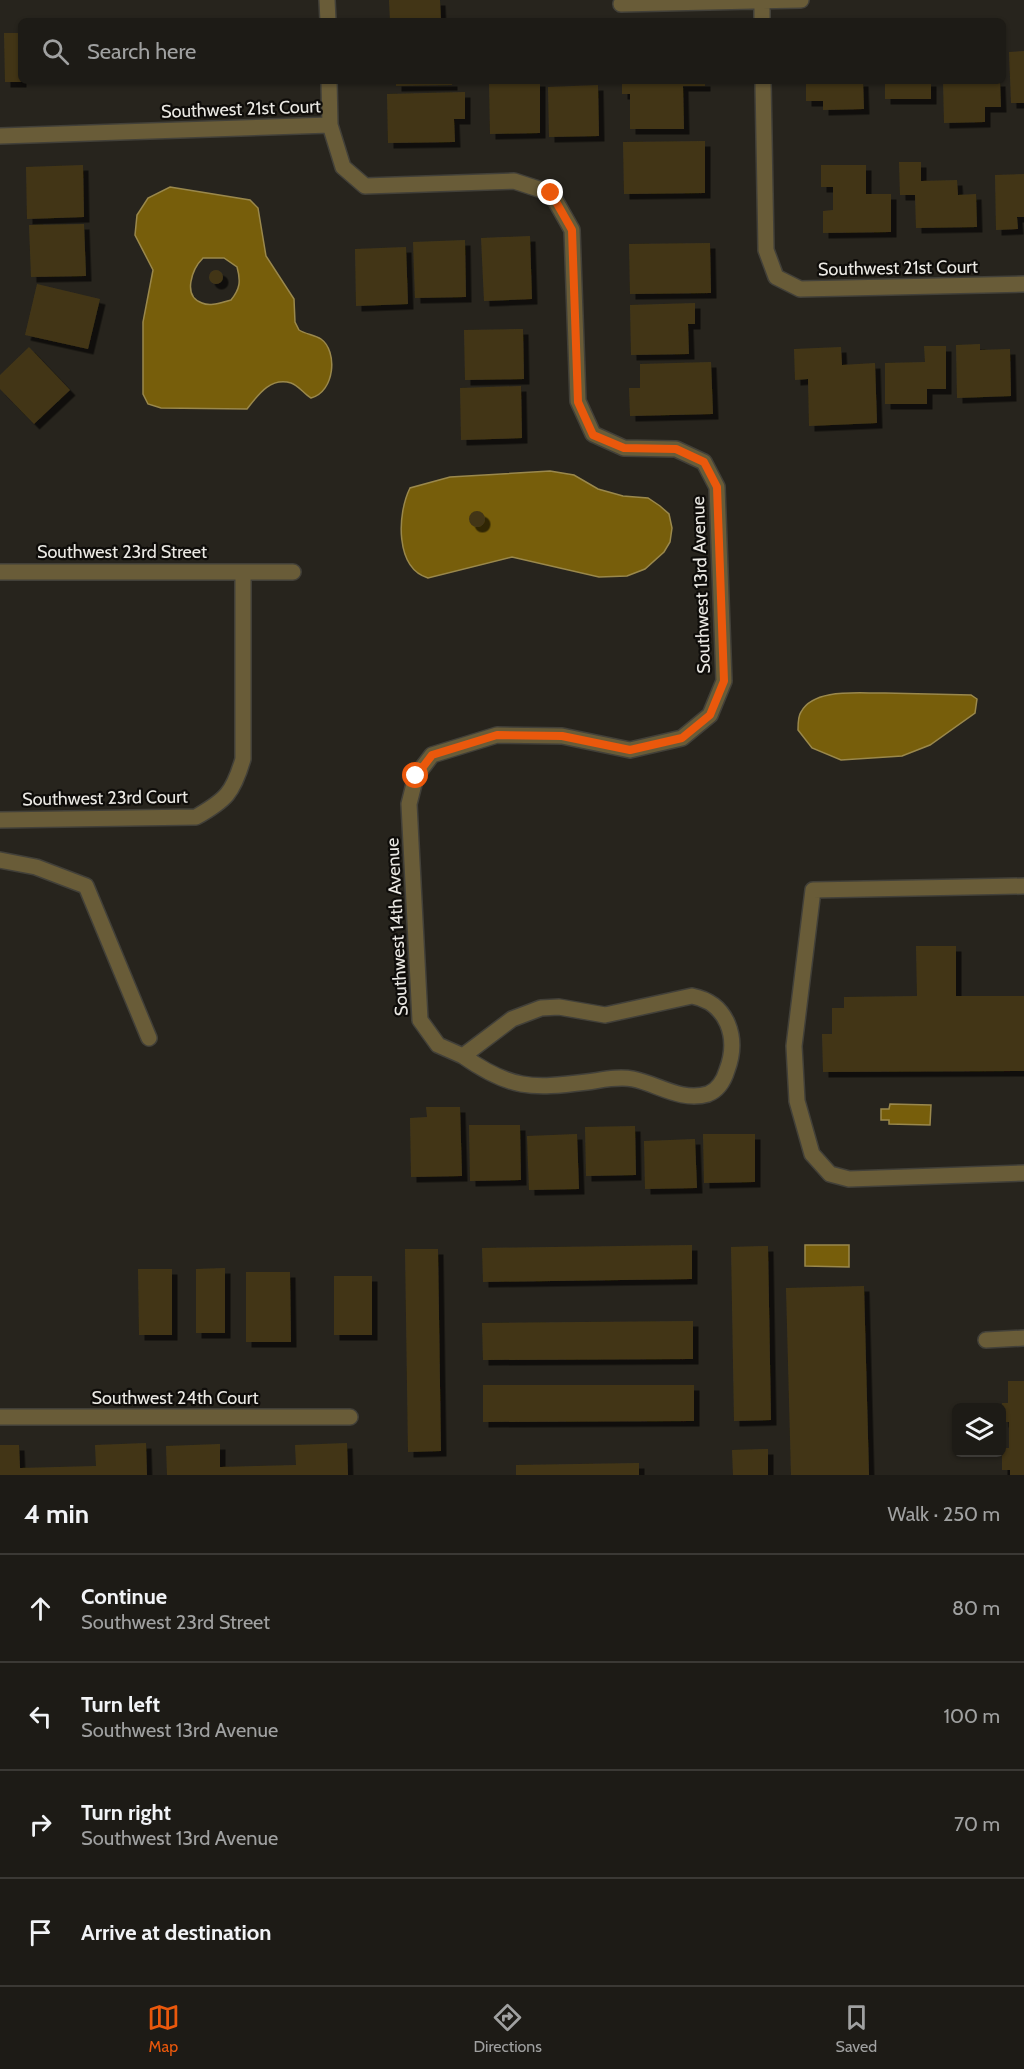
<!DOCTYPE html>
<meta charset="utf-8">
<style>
:root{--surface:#1d1b16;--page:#2a2823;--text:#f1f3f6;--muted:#a0a1a1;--line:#3b3935;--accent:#ea580c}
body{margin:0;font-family:Cabin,sans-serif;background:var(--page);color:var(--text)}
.controls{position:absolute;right:18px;bottom:18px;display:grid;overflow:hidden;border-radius:9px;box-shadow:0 2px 4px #0004}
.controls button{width:54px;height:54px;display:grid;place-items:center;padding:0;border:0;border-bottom:2px solid var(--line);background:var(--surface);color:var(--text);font:30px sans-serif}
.stop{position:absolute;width:18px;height:18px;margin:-14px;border:4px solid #ea580c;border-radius:50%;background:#fff}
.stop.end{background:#ea580c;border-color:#fff;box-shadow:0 2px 6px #0008}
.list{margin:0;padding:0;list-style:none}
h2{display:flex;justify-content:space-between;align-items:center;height:78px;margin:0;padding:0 24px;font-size:26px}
h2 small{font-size:20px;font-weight:400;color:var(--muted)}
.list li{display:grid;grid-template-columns:39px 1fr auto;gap:18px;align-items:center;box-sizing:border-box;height:108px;padding:0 24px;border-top:2px solid var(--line)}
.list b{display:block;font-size:22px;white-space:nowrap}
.list p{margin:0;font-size:20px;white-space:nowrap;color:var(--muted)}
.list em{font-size:20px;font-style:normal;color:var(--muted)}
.icon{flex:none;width:33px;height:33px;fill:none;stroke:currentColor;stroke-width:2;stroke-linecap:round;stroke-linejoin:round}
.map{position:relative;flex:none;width:1024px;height:1475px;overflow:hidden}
.search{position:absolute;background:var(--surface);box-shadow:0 2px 4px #0004;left:18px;right:18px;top:18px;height:66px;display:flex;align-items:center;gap:15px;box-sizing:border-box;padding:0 21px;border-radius:9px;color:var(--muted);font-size:22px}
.sheet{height:510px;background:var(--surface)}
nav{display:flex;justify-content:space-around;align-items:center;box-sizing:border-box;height:84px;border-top:2px solid var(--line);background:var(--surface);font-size:16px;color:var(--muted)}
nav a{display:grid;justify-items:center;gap:3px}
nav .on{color:var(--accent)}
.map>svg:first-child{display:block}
.water{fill:#775e0b;stroke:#9a884c;stroke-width:1.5;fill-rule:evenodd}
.building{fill:#423618;filter:url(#shadow)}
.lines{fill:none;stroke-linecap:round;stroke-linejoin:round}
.minor-casing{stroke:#424039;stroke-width:18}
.minor{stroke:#695c38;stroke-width:15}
.route{stroke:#ea580c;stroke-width:8}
.labels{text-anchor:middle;stroke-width:4.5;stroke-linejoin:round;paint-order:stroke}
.street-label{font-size:18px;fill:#ebe9e4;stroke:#0f0d0a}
</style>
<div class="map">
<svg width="1024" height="1475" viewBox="0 0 1024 1475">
<defs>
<filter id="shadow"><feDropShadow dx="5.5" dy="5.5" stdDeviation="0" flood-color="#0009"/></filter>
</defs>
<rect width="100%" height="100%" fill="#27241d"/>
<path class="water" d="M170,187L250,200L258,208L266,256L294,299L295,322L299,330C305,334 315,335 321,339C338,351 335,392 311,398C304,394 298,385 291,383C270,377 258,395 247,409L161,408L148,404L143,394V322L153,270L135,235L137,215L148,198ZM203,258H224L237,267C241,281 240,289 231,300C222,302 211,307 202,303C182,296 192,269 203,258Z
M550,471L574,475L598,489L623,496L648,498L660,506L669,514L672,528L670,542L664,552L645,569L627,576L599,577L512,557L428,578C395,568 397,514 410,488L450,477Z
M885,693L971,695L977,699L975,713L930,745L902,756L841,760L812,748L798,730C798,725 798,716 801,712C814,687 862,694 885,693Z
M890,1104L931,1105L930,1125L889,1124V1120H881V1109H889Z
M805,1245H849V1267L805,1266Z"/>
<path class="building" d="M389,0H440L441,21H390Z
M4,33H21V82H5Z
M1024,51V103H1011L1009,52Z
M396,81H452V85L396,86Z
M489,81H540V133L490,134Z
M622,81H705V86H683L684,129H630V94H622Z
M806,81H863L864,109L823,110V101H806Z
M885,81H931V99H885Z
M943,81H1000L1001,107H985V122L944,123Z
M598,85L599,136L549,137L548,87Z
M465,92V119H454L455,142L388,143L387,94Z
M705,141V193L624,194L623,142Z
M899,162H921V181L957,180L958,195L976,194L977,227L916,228L915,195H900Z
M83,165L84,217L27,219L26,167Z
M821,165H866V194H891V232L823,233V211L833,210V187H821Z
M1024,174V217H1017L1018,229L996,230L995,175Z
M84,224L86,276L31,277L29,225Z
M530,236L532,299L484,301L481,238Z
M465,240L466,297L415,298L413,242Z
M710,243L711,293L630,294L629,244Z
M406,247L408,304L356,306L355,249Z
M209 277a7 7 0 1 1 14 0a7 7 0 1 1-14 0Z
M37,284L100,299L88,349L25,335Z
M695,303V324H688L689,354L631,355L630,305Z
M523,329L524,379L465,380L464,330Z
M980,344V350L1010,349L1011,396L957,398L956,345Z
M924,346H946V389H927V404H885V363L925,362Z
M29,347L70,390L34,424L0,389V375Z
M841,347L842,365L875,363L877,423L809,426L808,379L795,380L794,349Z
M711,362L713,414L630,416L629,388H640V364Z
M521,386L522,438L461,440L460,388Z
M469 519a8 8 0 1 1 16 0a8 8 0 1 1-16 0Z
M916,946H956V996H1024V1071L823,1072L822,1034H832V1008H844V997L917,996Z
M426,1107H460L462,1176L411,1177L410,1118L427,1117Z
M469,1125H520L521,1180L470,1181Z
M635,1126L636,1175L586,1176L585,1127Z
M577,1134L579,1189L529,1190L527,1136Z
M703,1134H755V1182L704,1183Z
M695,1139L697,1188L645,1189L644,1141Z
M692,1245V1279L483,1282L482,1248Z
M768,1246L771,1420L734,1421L731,1247Z
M405,1249H438L441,1451L408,1452Z
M225,1268V1333H196V1269Z
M138,1269H172V1335H139Z
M246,1272H290L291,1342H246Z
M334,1276H372V1335H334Z
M864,1286L869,1475H791L786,1288Z
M693,1321V1359L483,1360L482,1323Z
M1008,1381H1024V1475H1010V1470H1002V1448H1009V1422H1003L1002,1403H1008Z
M483,1385H694V1421L483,1422Z
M146,1443L147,1475H0V1445H19L20,1468L96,1466L95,1445Z
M347,1443L348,1475H167L166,1446L220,1444V1467L296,1465L295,1445Z
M768,1449V1475H733L732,1450Z
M639,1463V1475H516V1465Z"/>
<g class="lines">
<defs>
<path id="minor" d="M327,0L328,21
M762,1V21
M621,4L801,0
M329,81L330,125
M763,81L766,250L776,277L800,289L1024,284
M0,136L330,125L343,167L365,186L514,181L551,193L572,230L578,401L593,434L624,448L676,449L704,462L717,487L724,681L710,715L682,738L630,750L562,736L497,735L432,755L416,776L409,804L420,1020L438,1045L463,1056
M0,572H293
M0,820L196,817C226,800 233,793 243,759V572
M0,860L36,867L86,886L149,1038
M1024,886L813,890L794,1046L797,1101L812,1154L830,1174L849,1179L1024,1173
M692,996C728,1003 739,1038 727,1070C724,1080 718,1090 708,1094C681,1102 658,1084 633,1079C618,1076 602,1080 587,1082C531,1089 510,1089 463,1056L512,1019L541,1008L559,1007L605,1015Z
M986,1340L1024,1338
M0,1417H350"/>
</defs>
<use href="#minor" class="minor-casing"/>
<use href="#minor" class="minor"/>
</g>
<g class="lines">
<path class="route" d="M416,776L432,755L497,735L562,736L630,750L682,738L710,715L724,681L717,487L704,462L676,449L624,448L593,435L578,402L572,230L551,193"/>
</g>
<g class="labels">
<g class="street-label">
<text transform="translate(241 109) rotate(-2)" y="6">Southwest 21st Court</text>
<text transform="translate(898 268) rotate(-1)" y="6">Southwest 21st Court</text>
<text x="122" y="558">Southwest 23rd Street</text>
<text transform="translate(701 585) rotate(-92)" y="6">Southwest 13rd Avenue</text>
<text transform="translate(105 798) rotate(-1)" y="6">Southwest 23rd Court</text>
<text transform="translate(397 927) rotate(-93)" y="6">Southwest 14th Avenue</text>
<text x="175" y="1404">Southwest 24th Court</text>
</g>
</g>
</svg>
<div class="controls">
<button><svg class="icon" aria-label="layers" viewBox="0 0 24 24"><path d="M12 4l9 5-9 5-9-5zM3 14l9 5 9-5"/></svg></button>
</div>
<div class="stop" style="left:416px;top:776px"></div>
<div class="stop end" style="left:551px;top:193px"></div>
<div class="search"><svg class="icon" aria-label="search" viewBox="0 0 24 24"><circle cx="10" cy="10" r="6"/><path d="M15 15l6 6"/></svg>Search here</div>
</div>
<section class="sheet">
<h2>4 min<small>Walk · 250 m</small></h2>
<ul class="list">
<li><svg class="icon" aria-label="ahead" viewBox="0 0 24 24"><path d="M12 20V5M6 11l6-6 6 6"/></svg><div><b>Continue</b><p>Southwest 23rd Street</p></div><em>80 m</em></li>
<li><svg class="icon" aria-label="left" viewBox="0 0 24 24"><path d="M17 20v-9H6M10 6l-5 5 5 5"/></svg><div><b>Turn left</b><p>Southwest 13rd Avenue</p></div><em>100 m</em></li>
<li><svg class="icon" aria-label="right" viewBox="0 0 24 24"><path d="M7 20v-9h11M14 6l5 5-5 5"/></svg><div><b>Turn right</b><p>Southwest 13rd Avenue</p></div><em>70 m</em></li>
<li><svg class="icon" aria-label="arrive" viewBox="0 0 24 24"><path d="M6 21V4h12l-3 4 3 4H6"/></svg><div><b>Arrive at destination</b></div></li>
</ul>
</section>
<nav>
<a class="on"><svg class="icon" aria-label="map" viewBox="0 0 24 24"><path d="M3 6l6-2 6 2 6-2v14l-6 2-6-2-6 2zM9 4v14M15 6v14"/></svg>Map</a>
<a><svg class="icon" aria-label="directions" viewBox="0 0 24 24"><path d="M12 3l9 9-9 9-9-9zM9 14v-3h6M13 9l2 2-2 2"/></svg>Directions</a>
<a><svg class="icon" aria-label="saved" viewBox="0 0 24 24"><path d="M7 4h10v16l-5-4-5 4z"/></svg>Saved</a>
</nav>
